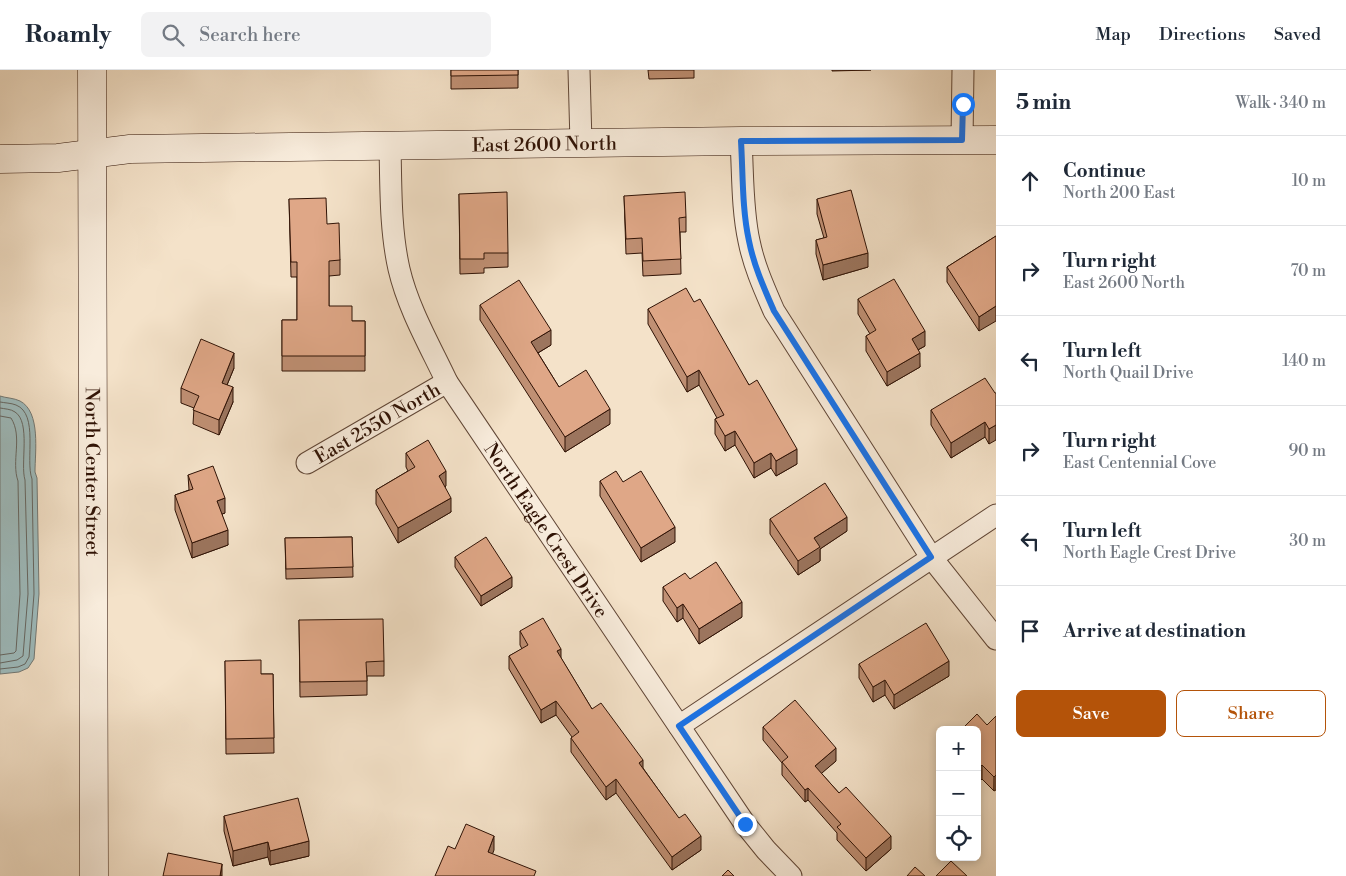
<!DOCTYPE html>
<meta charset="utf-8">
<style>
:root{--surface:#fff;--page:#f2f2f3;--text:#1f2937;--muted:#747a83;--line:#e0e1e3;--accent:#b45309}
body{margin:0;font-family:"Libre Bodoni",serif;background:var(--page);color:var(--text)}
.controls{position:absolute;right:15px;bottom:15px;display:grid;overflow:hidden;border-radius:8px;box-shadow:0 2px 8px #0003}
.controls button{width:45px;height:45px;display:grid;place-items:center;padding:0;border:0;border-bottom:1px solid var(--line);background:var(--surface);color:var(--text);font:25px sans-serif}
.stop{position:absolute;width:15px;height:15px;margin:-11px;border:4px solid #1a73e8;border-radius:50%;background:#fff}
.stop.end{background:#1a73e8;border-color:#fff;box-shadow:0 1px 5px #0008}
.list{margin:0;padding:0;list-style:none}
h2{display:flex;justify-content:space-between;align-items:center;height:65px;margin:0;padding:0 20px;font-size:21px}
h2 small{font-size:16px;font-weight:400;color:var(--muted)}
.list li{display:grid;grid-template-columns:32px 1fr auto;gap:15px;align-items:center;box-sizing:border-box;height:90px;padding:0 20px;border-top:1px solid var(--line)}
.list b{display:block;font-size:19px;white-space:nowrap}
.list p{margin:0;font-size:16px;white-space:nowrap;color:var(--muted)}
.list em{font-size:16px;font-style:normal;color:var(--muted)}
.actions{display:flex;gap:10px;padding:15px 20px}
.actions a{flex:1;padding:11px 0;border:1px solid var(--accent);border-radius:8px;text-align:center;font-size:18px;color:var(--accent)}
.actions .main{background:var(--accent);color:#fff}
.icon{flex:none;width:28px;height:28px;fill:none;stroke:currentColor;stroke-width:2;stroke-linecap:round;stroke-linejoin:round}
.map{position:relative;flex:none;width:996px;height:806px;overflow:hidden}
header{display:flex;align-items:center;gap:30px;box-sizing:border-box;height:70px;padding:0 25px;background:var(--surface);border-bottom:1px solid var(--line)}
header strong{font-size:24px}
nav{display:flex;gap:28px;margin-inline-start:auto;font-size:18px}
.search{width:350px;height:45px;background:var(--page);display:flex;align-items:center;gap:12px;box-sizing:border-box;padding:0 18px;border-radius:8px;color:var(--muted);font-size:19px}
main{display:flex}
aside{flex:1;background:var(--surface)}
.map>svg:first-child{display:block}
.water{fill:#9ebcbe;stroke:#727874}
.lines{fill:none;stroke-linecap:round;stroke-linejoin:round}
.shore{stroke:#666762;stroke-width:1}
.street-casing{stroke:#604636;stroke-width:23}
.secondary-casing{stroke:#2f1205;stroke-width:29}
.street{stroke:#f8ecdc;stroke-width:21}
.secondary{stroke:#f8ecdc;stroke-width:28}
.wall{fill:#c09074;stroke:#2f1205}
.shaded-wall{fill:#9c755e;stroke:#2f1205}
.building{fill:#dfa787;stroke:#2f1205}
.route{stroke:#1a73e8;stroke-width:6}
.labels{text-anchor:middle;stroke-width:4.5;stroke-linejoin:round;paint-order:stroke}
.street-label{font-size:19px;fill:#2f1205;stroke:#f8ecdc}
</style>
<header>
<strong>Roamly</strong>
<div class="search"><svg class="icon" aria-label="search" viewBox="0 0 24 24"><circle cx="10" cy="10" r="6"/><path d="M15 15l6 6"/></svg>Search here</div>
<nav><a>Map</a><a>Directions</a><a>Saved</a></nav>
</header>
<main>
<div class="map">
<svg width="996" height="806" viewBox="0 0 996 806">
<rect width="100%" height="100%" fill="#f4e2c9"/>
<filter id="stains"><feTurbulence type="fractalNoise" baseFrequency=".004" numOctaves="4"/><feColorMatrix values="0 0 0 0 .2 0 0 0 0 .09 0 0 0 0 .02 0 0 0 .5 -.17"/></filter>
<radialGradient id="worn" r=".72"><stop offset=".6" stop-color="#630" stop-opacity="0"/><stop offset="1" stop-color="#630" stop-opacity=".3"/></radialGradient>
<path class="water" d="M0,326C6,328 14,328 20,331C41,342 35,382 35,402L37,408L39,524L34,589L28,598L19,602L0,604Z"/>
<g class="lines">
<path class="shore" d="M0,332C5,333 11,333 16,335C39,344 25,390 32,409L34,524L29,587L25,594L18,597L0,599
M0,338C5,339 11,339 15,342C31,352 20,394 25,410L28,524L23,586L17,590L0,593
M0,346L11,348C23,367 11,391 18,411L20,524L16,581L14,583L0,585"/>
<defs>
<g id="street">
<path d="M579,0L581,73"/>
<path d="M962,70L963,0"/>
<path d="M741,71C743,104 742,139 749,171C754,196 764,218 774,241L931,487L996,569"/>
<path id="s1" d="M390,76C391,116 390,159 399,199C408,238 430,276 447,312L745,754L766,780L791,806"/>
<path id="s2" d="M307,393L447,312"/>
<path d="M679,656L996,445"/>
</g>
<g id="secondary">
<path id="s3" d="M92,0L94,806"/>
<path id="s4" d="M0,89L58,88L130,79L741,71L996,70"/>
</g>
</defs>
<use href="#street" class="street-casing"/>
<use href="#secondary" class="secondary-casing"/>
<use href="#street" class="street"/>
<use href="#secondary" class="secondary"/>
</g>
<path class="wall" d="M451,0H518V18L451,19Z
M648,0H694V8L649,9Z
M832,0H871L832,1Z
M459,124L508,183V197L484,198V203L460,204Z
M624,126L686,147V162H680L681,204L643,206L642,183L626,184Z
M289,129L327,154L340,190V205L329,206V236L352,251H365V301H282V250H297V207H291Z
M817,129L868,197L823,210L816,184V170L824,168L817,144Z
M996,166L979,261L947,212V197Z
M858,229L925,276L918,280L920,297L887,316L866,281V266L870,264L858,244Z
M694,232L749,315L797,394L776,406L771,398L754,408L735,375L725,381L715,364V349L717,348L699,315L687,322L648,254V239Z
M480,235L551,275L538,283L559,317L610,354L565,382L480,250Z
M234,298L227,315L233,332L219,365L193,354L194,338L181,333V318Z
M995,323L989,374L985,367L951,388L931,355V340Z
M406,383L446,416L445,417L451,442L398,473L376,434V420L408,401L406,397Z
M188,405L225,443L222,444L228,475L192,488L175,440V425L189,420Z
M600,411L623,412L675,472L641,492L600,426Z
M770,449L847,461L820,479V491L798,505L770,464Z
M352,467L353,507L286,509L285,468Z
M455,487L512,517L481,536L455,497Z
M690,509L742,547L699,574L683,548L677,552L663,531V517Z
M299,550L384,591V606H367V625L300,627Z
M520,561L561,588L592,639L643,698L701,780L672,800L616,723L606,730L571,682V668L572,667L556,645L541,653L509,599V586L522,579L520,575Z
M225,591L261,604H273L274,683L226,684Z
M859,594L949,606L894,639L885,625L873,632L859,608Z
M996,646L994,721L982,709L977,714V660L987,655Z
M763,657L836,691L821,703L839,723L891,779L866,801L837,770V763L808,730L805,732L782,705V693L763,670Z
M224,746L309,786L270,795L268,787L233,796L224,761Z"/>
<path class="shaded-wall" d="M868,183V197L823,210V195Z
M996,236V251L979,261V247Z
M551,260V275L531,287V272Z
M925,261V276L912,283V269Z
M234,283V298L222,327V313Z
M920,283V297L887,316V302Z
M699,300V315L687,322V307Z
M233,317V332L219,365V350Z
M610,339V354L565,382V367Z
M985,352V367L951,388V373Z
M996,355V370L989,374V359Z
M735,361V375L725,381V366Z
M797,379V394L776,406V391Z
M771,383V398L754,408V393Z
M446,401V416L439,420V406Z
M225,428V443L217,446V431Z
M451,428V442L398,473V458Z
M847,447V461L820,479V491L798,505V491L814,468Z
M675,457V472L641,492V478Z
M228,460V475L192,488V473Z
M512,507V517L481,536V526Z
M742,532V547L699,574V559Z
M683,534V548L677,552V538Z
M561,579V592L557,581Z
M949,591V606L894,639V625Z
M885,610V625L873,632V617Z
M556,631V645L541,653V640Z
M836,678V691L815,709V696Z
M643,690V704L639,693Z
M982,695V709L977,714V700Z
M996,705V720L994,721V707Z
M616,709V723L606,730V717Z
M808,718V730L805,732V720Z
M494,766V780L488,796V782Z
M701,766V780L672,800V787Z
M891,766V779L866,801V788Z
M309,771V786L270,795V781Z
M268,772V787L233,796V781Z
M222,794V806H220Z"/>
<path class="building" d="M451,0H518V5L451,6Z
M851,120L868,183L823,195L816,170L827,167L817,129Z
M507,122L508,183H484V189H460L459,124Z
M685,122L686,147L679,148L681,189L643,191L642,168L626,169L624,126Z
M326,128L327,154L339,153L340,190L329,191V236H352V251H365V286H282V250H297V192H291L289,129Z
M996,166V236L979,247L947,197Z
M894,209L925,261L912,269L920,283L887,302L866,266L876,260L858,229Z
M519,210L551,260L531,272L559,317L586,300L610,339L565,367L480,235Z
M686,218L694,232L700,229L749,315L757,310L797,379L776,391L771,383L754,393L735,361L725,366L715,349L724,345L699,300L687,307L648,239Z
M201,269L234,283L222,313L233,317L219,350L193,340L199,326L181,318Z
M985,308L995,323H996V355L989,359L985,352L951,373L931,340Z
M428,370L446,401L439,406L451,428L398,458L376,420L415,397L406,383Z
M213,396L225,428L217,431L228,460L192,473L175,425L193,419L188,405Z
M616,401L623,412L641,401L675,457L641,478L600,411Z
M825,413L847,447L814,468L820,477L798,491L770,449Z
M352,467L353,497L286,499L285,468Z
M486,467L512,507L481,526L455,487Z
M716,492L742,532L699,559L683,534L677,538L663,517L685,503L690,509Z
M543,548L561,579L557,581L592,639L601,633L643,690L639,693L679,748L685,744L701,766L672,787L616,709L606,717L571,668L579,662L556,631L541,640L509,586L528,575L520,561Z
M383,549L384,591L366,592L367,611L300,612L299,550Z
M926,553L949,591L894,625L885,610L873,617L859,594Z
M261,590V604H273L274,668L226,669L225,591Z
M795,630L836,678L815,696L839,723L846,717L891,766L866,788L837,757L841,754L808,718L805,720L782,692L788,687L763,657Z
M977,644L987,655L996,646V705L994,707L982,695L977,700V660H961Z
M298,728L309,771L270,781L268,772L233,781L224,746Z
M466,754L494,766L488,782L536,801L534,806H435L448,776L455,779Z
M168,783L222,794L220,806H163Z
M951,791L967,806H936Z
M915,797L925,806H907Z
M728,800L734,806H722Z"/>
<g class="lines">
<path class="route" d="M745,754L679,656L931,487L774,241C764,218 754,196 749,171C742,139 743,104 741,71L962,70L963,34"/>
</g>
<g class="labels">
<g class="street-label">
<text dy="7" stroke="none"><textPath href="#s4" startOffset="545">East 2600 North</textPath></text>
<text dy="7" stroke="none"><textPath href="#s2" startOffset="81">East 2550 North</textPath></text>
<text dy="7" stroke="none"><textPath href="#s3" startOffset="402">North Center Street</textPath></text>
<text dy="7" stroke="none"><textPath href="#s1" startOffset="425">North Eagle Crest Drive</textPath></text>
</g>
</g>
<rect width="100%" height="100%" filter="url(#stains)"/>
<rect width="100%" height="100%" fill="url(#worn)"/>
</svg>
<div class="controls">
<button>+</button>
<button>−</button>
<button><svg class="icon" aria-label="locate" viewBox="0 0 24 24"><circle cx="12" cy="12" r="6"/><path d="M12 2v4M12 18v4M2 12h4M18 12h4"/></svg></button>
</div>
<div class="stop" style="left:963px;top:34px"></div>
<div class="stop end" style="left:745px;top:754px"></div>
</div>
<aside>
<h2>5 min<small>Walk · 340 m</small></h2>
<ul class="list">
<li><svg class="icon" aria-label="ahead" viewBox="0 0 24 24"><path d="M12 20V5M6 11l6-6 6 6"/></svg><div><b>Continue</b><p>North 200 East</p></div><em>10 m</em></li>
<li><svg class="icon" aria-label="right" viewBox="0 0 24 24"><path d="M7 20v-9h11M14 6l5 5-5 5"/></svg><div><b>Turn right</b><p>East 2600 North</p></div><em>70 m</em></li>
<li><svg class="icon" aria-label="left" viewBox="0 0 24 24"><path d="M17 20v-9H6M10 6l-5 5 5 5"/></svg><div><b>Turn left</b><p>North Quail Drive</p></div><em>140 m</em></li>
<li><svg class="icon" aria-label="right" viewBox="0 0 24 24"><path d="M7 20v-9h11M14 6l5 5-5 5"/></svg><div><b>Turn right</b><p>East Centennial Cove</p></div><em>90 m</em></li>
<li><svg class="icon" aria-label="left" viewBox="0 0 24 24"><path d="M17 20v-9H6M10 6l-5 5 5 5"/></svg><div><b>Turn left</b><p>North Eagle Crest Drive</p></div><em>30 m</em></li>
<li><svg class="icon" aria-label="arrive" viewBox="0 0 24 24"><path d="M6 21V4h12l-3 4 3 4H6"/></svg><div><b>Arrive at destination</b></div></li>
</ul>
<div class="actions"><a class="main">Save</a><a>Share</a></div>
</aside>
</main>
